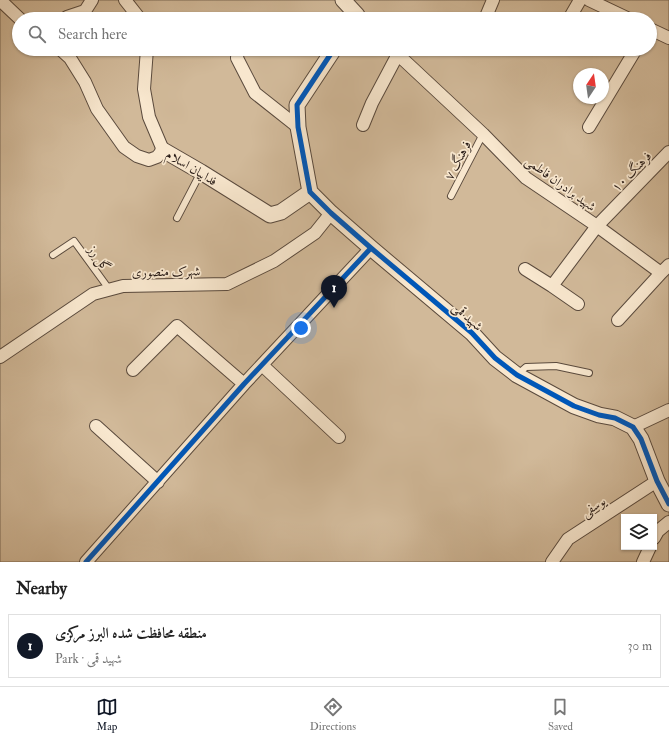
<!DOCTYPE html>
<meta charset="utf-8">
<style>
:root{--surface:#fff;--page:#f2f2f2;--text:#222;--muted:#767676;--line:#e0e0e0;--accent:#111827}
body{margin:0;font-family:"IM FELL Double Pica",Amiri,serif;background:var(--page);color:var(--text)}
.controls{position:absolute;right:12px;bottom:12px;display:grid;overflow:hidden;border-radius:0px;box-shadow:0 1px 3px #0004}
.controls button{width:36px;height:36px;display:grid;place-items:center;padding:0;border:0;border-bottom:1px solid var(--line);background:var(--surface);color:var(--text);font:20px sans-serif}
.compass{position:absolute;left:573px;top:68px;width:36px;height:36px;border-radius:50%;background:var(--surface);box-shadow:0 1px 3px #0004;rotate:13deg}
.you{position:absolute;left:301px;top:328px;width:14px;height:14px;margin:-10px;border:3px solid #fff;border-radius:50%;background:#1a73e8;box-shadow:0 0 0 6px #1a73e833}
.badge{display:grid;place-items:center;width:26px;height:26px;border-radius:50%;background:var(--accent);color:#fff;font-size:13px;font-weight:700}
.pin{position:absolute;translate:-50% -33px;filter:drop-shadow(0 1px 2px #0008)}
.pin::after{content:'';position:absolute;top:21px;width:14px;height:12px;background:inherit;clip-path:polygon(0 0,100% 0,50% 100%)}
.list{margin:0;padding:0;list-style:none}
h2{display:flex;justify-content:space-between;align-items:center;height:52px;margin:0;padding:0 16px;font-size:17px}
h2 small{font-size:13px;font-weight:400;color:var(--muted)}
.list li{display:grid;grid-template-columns:26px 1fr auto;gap:12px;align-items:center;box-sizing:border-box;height:64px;margin:0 8px 8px;padding:0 8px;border:1px solid var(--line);border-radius:0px}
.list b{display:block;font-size:15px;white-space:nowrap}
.list p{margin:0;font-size:13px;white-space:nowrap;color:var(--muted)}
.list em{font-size:13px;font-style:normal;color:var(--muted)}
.icon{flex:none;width:22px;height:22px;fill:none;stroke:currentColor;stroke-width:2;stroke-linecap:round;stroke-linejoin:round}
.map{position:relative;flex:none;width:669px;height:562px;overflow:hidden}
.search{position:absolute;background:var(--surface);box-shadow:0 1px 3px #0004;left:12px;right:12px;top:12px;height:44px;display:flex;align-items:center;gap:10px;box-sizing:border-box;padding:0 14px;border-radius:22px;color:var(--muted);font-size:15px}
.sheet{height:124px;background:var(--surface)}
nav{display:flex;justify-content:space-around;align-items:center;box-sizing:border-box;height:56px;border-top:1px solid var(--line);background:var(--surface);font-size:11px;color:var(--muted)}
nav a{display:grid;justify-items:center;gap:2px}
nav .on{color:var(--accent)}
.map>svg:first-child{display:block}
.green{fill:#d1b999;stroke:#7c6a57;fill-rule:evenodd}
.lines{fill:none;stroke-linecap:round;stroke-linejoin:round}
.service-casing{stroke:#5a4a3d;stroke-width:8}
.minor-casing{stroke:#5a4a3d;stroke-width:14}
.tertiary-casing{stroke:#5a4a3d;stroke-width:17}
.service{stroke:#f8e7ce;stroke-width:6}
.minor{stroke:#f8e7ce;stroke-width:12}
.tertiary{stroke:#f8e7ce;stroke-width:15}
.cycleway-casing{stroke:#f8e7ce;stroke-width:8}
.cycleway{stroke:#0057b8;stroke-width:5}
.labels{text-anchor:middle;stroke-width:3.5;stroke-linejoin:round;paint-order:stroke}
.street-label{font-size:13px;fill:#271a15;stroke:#f8e7ce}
</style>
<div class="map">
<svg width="669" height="562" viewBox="0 0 669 562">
<rect width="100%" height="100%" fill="#f4dab4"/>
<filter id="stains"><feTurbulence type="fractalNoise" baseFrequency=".005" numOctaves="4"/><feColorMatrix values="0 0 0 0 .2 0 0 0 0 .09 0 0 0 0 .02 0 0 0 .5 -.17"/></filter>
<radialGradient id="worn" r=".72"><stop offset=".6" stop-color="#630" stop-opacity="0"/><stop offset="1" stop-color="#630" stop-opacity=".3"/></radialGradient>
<path class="green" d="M0,0H669V562H0ZM19,19H650V49H19ZM579,74H603V98H579ZM624,517H654V547H624Z"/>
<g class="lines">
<defs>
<path id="service" d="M451,196L483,134
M177,218L201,172
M53,255L74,241L109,289
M518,374L526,367L556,366L589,373"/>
<path id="minor" d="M0,0L20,19
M125,0L140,19
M589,0L629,19
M67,17L85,11L92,0
M485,19L493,0
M569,19L580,0
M650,29L669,38
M60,49L70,58L85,82L97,109L124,147L137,156L149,160L157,157L163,150L149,117L144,89L147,49
M238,49L237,58L255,93L298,127
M392,49L483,134L526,178L597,226L661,273L669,265
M363,125L372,103L398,54
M589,127L636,49
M525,269L552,286L597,226L669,152
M552,286L578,304
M618,320L661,273
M0,357L93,294L123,286L227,284L274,261L315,233L331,213
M262,365L339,437
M133,370L177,326L244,384
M96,426L158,482
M633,427L669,410
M654,538L658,531L669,522
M86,562L244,384L371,248
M552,562L568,539L657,481
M643,562L650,547"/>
<path id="tertiary" d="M343,0L357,15L354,19
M334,49L297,105L298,127L310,192L331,213L371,248L472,333L495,358L517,375L574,406L599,415L615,418L633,427L641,439L657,481L669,504
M163,150L201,172L270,215L281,212L310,192"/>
</defs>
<use href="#service" class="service-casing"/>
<use href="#minor" class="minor-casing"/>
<use href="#tertiary" class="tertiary-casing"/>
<use href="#service" class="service"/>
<use href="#minor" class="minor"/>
<use href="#tertiary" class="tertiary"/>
<defs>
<path id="cycleway" d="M334,49L297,105L298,127L310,192L331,213L371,248L472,333L495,358L517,375L574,406L599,415L615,418L633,427L641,439L657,481L669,504
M86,562L244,384L371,248"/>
</defs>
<use href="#cycleway" class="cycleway-casing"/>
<use href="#cycleway" class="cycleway"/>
</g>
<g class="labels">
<g class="street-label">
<text transform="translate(457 160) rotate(-62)" y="5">فرهنگ ۷</text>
<text transform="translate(192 167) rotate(31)" y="5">فداییان اسلام</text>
<text transform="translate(631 171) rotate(-45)" y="5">فرهنگ ۱۰</text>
<text transform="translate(561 183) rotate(36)" y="5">شهید برادران فاطمی</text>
<text transform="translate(100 258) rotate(54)" y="5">گل رز</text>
<text transform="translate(166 271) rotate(-1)" y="5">شهرک منصوری</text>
<text transform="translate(468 316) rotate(41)" y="5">شهید قمی</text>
<text transform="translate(593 506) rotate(-33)" y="5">یوسفی</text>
</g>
</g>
<rect width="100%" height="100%" filter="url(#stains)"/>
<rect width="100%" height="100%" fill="url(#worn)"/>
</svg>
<div class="controls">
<button><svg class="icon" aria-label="layers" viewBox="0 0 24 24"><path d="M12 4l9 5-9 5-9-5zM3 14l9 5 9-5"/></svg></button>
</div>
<svg class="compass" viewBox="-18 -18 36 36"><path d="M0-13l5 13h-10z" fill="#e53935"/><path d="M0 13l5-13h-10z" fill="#767676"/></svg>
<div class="you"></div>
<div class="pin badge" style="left:334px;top:308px">1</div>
<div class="search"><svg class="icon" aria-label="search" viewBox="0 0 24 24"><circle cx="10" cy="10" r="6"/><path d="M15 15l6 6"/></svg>Search here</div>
</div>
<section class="sheet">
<h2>Nearby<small></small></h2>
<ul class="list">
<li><span class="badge">1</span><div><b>منطقه محافظت شده البرز مرکزی</b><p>Park · شهید قمی</p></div><em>30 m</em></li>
</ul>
</section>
<nav>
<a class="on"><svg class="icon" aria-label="map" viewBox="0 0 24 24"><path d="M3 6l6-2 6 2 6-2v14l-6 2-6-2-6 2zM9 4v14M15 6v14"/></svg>Map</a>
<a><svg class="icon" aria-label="directions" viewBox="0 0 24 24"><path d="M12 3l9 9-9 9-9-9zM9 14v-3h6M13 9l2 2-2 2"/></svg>Directions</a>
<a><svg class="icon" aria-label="saved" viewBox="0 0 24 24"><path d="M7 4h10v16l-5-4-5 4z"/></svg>Saved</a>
</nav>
